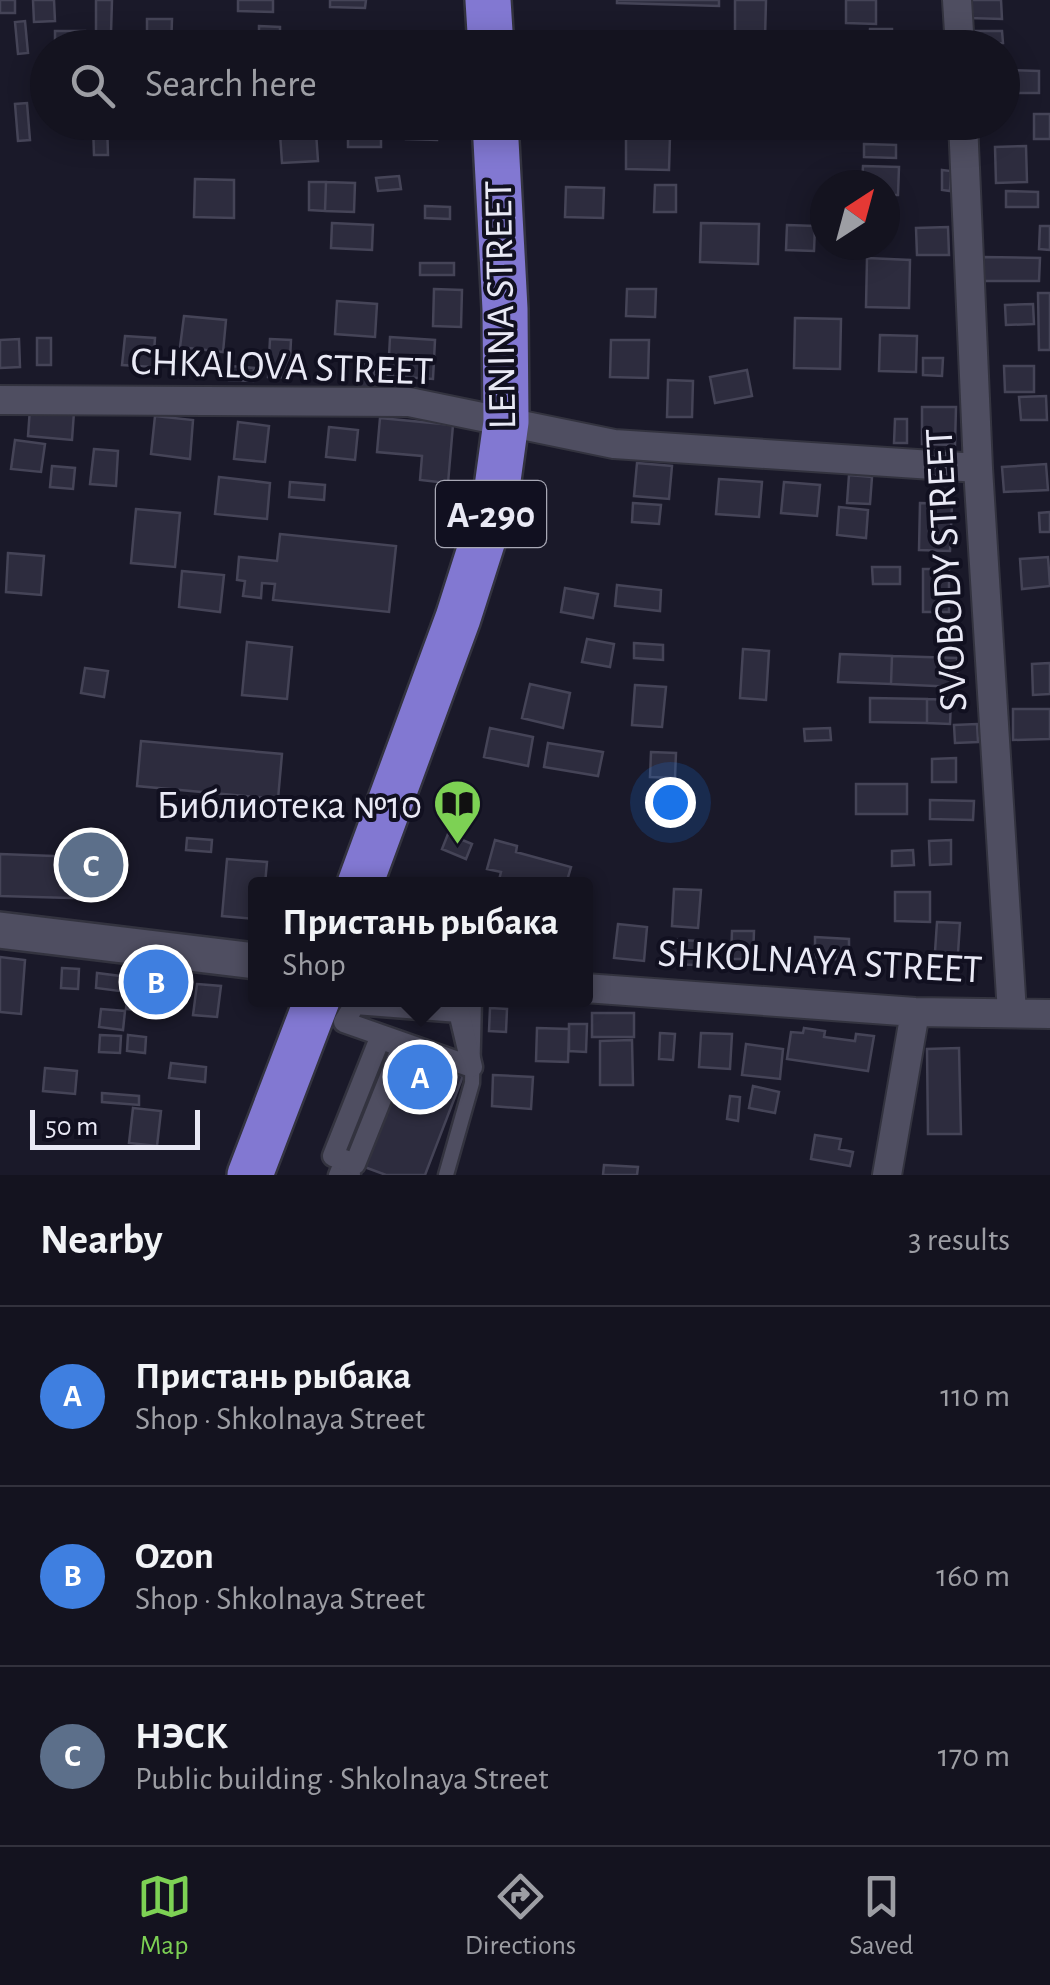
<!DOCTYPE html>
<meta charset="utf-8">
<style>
:root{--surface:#14131f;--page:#21202c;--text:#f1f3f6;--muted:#9d9ea4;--line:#33323d;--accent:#7dd154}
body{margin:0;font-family:"Alegreya Sans",sans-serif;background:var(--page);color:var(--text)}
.compass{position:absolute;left:810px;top:170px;width:90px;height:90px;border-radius:50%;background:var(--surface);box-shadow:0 5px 25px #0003;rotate:36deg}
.scale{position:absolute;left:30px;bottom:25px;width:170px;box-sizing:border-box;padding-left:10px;border:5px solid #e9e9f5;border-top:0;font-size:28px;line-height:35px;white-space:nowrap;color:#e9e9f5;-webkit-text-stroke:8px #111020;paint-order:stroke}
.you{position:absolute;left:670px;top:802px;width:35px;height:35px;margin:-25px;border:8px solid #fff;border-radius:50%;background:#1a73e8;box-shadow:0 0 0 15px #1a73e833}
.badge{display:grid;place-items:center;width:65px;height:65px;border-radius:50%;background:var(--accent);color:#fff;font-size:32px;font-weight:700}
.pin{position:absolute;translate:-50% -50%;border:5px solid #fff;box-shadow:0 2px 10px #0006}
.popup{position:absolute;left:248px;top:877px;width:345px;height:130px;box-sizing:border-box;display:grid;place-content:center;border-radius:10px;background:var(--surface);filter:drop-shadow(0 2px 8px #0005);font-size:32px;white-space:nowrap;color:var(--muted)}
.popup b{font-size:38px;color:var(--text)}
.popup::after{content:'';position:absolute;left:50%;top:100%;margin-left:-20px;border:20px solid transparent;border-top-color:var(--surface)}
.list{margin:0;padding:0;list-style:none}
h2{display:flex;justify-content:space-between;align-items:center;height:130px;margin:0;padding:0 40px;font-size:42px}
h2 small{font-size:32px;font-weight:400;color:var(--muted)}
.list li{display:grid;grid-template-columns:65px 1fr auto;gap:30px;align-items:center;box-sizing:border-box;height:180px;padding:0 40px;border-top:2px solid var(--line)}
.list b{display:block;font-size:38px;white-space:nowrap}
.list p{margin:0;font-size:32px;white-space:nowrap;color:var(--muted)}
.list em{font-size:32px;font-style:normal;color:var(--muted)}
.icon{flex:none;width:55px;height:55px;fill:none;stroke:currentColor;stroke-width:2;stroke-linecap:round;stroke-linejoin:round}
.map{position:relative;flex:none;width:1050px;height:1175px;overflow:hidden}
.search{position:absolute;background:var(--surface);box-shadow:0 5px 25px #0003;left:30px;right:30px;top:30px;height:110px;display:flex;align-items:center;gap:25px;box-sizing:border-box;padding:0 35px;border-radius:55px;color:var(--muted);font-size:38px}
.sheet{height:670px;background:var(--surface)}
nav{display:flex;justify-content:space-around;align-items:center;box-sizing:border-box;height:140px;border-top:2px solid var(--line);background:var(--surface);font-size:28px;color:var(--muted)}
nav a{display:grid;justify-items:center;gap:5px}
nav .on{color:var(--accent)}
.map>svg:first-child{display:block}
.building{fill:#2d2c3e;stroke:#454457;stroke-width:2.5}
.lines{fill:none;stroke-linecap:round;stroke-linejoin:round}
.service-casing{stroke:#33333f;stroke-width:19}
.pedestrian-casing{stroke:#33333f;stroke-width:25}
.minor-casing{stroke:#33333f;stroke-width:32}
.tertiary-casing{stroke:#33333f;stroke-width:40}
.trunk-casing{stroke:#33333f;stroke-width:50}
.service{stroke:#4f4e61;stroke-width:14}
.pedestrian{stroke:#4f4e61;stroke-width:20}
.minor{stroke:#4f4e61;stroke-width:28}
.tertiary{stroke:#4f4e61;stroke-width:35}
.trunk{stroke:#8278d2;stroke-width:45}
.labels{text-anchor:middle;stroke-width:8;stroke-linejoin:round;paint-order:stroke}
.shield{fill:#111020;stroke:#a8a8b5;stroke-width:2.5}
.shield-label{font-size:38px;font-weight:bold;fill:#e9e9f5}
.street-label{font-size:40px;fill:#e9e9f5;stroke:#111020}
.poi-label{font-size:40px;fill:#e9e9f5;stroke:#111020;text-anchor:end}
</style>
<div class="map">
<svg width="1050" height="1175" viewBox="0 0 1050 1175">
<rect width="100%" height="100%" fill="#1a1929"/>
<path class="building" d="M0,0H15V13H0Z
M33,0H54L55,21L34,22Z
M96,0H112L111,33H96Z
M238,0H273V12L238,11Z
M330,0H366L365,8L330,7Z
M617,0H719V6L617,3Z
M735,0H766L765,39L735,38Z
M846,0H876V24L846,23Z
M967,0H1001L1002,19L968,18Z
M147,19H172L171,48H147Z
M25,21L28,53L18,54L15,22Z
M259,26L280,27V48H259Z
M870,29H892V43L869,42Z
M55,31H85V48H55Z
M965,31H1002L1003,43L966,44Z
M1005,70L1039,71V93H1005Z
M27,103L30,140L18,141L15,104Z
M1034,114H1050V139H1034Z
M83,122H107L108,155H94L93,124Z
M348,122H381V147H348Z
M407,122H437V140L406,139Z
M779,122H816L815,132L779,131Z
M897,122H934L933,137L897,136Z
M316,132L318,161L282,163L280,134Z
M626,135L670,136L669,170L626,169Z
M864,144L896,145V158L864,157Z
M1026,146L1027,182L996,183L995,147Z
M863,166L899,167L898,195H885V185H862Z
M942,170L951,171L950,191L942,190Z
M399,176L401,189L378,191L376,178Z
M195,179L234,180V218L194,217Z
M309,182H326L325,211L309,210Z
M326,182L355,183L354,212L325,211Z
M655,185H676V212H654Z
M566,187L604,188L603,218L565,217Z
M1006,191L1038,192V207H1006Z
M425,206L450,207V219L425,218Z
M332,223L373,225L372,250L331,248Z
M701,223L759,224L758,264L700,262Z
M787,225L815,226L814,251L786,250Z
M1040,226H1050V250L1039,249Z
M948,227L949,255H917L916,228Z
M982,257L1040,258L1039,281H981Z
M867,258L910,260L909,308L866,307Z
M420,263H454V275H420Z
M434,289L462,290L461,327L433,326Z
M627,289H656L655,317L626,316Z
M1038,293H1050V350H1039Z
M337,301L377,304L375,337L335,334Z
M1033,304L1034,324L1006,325L1005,305Z
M184,316L226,320L223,352L180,347Z
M795,318L841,319L840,369L794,368Z
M880,335L917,336L916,372L879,371Z
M125,336L155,338L153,367L122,365Z
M390,337L435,340L433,379L388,376Z
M37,338H51V365H37Z
M19,339L20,367L0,368V340Z
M270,339L291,340L289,378L268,377Z
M611,340H649L648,378L610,377Z
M923,358H943L942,376L923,375Z
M360,360H375L374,389H359Z
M230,366L254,368L253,381L229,380Z
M1004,366H1034V392H1005Z
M747,370L752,396L715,403L710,377Z
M668,380L693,381L692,417H667Z
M1046,396L1047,420H1021L1019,397Z
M922,407H956L955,445L922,444Z
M30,408L74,412L72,440L28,436Z
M155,416L193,420L190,459L151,454Z
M380,418L453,425L448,483L420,480L422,456L377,452Z
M895,419H907V443H894Z
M238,422L269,426L265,462L234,459Z
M329,427L358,430L355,460L326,457Z
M15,440L45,444L41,472L11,469Z
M94,449L118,451L116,486L90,484Z
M637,463L672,466L669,499L634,496Z
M1046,464L1048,490L1004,492L1002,467Z
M52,466L75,468L73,489L50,487Z
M849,475L872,477L870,504L847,503Z
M219,477L270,483L267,519L215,514Z
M719,479L762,482L759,517L716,514Z
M290,482L325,485L324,500L289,497Z
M784,482L820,485L817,516L781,513Z
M633,503L661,505L659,524L632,522Z
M920,503L952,504L950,551L919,550Z
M839,507L868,510L866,538L837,535Z
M136,509L180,513L175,567L131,563Z
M1050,512V532H1040L1039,513Z
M280,534L396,546L389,612L273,600L275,584L262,583L261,598L243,596L245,581L237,580L239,557L277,561Z
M8,553L44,556L41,595L6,592Z
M1048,557L1050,586L1022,589L1020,559Z
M872,567H900V584H873Z
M923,569H949V612H923Z
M182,571L224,575L220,612L179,607Z
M617,585L661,590L660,611L615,606Z
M565,588L598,594L593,618L561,612Z
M587,639L614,644L610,667L582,662Z
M247,642L292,647L287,699L242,695Z
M634,643L663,645V660L634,658Z
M743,649L769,651L766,700L740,698Z
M840,654L892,656L891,684L838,682Z
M892,656L957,658V687L891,684Z
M1050,663V694L1033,695L1032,664Z
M85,668L108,671L104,697L81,693Z
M530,684L570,693L563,728L522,718Z
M635,685L666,687L662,727L632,725Z
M870,698L927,699V723L870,722Z
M927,699L951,700L950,724L927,723Z
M1013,709H1050V739L1013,740Z
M977,724L978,742L955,743L954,725Z
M490,728L533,737L528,766L484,757Z
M830,728L831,740L805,741L804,729Z
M141,741L282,754L278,799L137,786Z
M548,743L603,752L598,776L544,767Z
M651,752L676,753L675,778L650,777Z
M956,758V782H932V759Z
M856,784H907V814H856Z
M930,800L974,801L973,820L930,819Z
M448,834L472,844L466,859L442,849Z
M187,838L212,840L211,852L186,850Z
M495,840L517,846L516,852L571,867L566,884H498L501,872L487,869Z
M951,840V864L930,865L929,841Z
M913,850L914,865L892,866V851Z
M0,854L107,858L106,899L0,896Z
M227,859L267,862L265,884H255V919L222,916Z
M674,889L701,890L698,928L672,926Z
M895,892H930V922L895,921Z
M937,922L960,923L958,953L935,952Z
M618,924L647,927L644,961L614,958Z
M732,931H754L753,959H731Z
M815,937L849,939V960L815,958Z
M669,939L697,941L696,965L668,964Z
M0,957L25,960L21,1014L0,1012Z
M62,968L79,969L78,989L61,988Z
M145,971L163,974L159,1013L126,1009L128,992L96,988L97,973L144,979Z
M197,984L221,986L217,1017L193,1015Z
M490,1008L507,1009L506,1032L489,1031Z
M101,1009L125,1011L123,1030L99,1027Z
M592,1013H634V1037H592Z
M569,1024H587L586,1052L569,1051Z
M537,1028L569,1029L568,1062L536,1061Z
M804,1028L825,1031L824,1037L855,1041L856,1034L874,1036L868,1071L787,1059L791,1032L803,1033Z
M660,1033L675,1034L673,1060L659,1059Z
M701,1033L732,1034L730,1069L699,1067Z
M100,1035L121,1036L120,1053L99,1052Z
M128,1035L146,1037L145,1053L127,1051Z
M632,1040L633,1085H600V1041Z
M746,1044L783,1049L780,1079L742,1075Z
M959,1048L961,1134H928L927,1049Z
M402,1053L463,1076L425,1175H386L359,1165Z
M171,1063L206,1067L205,1082L169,1078Z
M45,1068L77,1071L75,1094L43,1091Z
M493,1075L533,1077L531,1109L492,1106Z
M753,1086L779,1092L775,1113L749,1108Z
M102,1093L139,1096V1105L102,1102Z
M730,1096L740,1097L738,1121L727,1119Z
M133,1108L161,1111L157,1146L129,1143Z
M815,1135L841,1139L839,1149L853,1152L850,1166L811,1159Z
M604,1165L638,1167L637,1175H603Z"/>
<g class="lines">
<defs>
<path id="service" d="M336,1175L338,1170L353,1175
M446,1175L472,1083L474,1000"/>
<path id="pedestrian" d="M355,1004L459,1012L472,1067L344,1022Z
M380,1038L402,1047L355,1164L333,1156Z"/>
<path id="minor" d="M957,0L960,48
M963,122L978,468L1012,1013
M0,400L409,402L614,444L978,468
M585,988L915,1012L1050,1014
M887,1175L915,1012"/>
<path id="tertiary" d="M0,930L255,961"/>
<path id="trunk" d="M488,0L491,48
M360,884L458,618L495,502L506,422L505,309L495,122
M250,1175L317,1000"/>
</defs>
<use href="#service" class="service-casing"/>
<use href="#pedestrian" class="pedestrian-casing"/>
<use href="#minor" class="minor-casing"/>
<use href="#tertiary" class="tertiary-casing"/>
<use href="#trunk" class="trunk-casing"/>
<use href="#service" class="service"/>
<use href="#pedestrian" class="pedestrian"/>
<use href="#minor" class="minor"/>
<use href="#tertiary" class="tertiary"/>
<use href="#trunk" class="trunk"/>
</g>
<defs>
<symbol id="library-pin" viewBox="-11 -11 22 30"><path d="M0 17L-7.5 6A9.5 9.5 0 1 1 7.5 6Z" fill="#7dd154" stroke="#111020"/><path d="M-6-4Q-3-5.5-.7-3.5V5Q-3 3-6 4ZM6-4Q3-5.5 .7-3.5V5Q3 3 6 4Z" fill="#111"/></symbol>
</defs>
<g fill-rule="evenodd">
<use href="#library-pin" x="430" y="776" width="55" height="75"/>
</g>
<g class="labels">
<rect class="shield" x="436" y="481" width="110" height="66" rx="8"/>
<g class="shield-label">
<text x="491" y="527">А-290</text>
</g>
<g class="street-label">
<text transform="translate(499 305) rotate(-91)" y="14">LENINA STREET</text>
<text transform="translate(282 365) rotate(2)" y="14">CHKALOVA STREET</text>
<text transform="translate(945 570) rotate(-93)" y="14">SVOBODY STREET</text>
<text transform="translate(820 960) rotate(3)" y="14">SHKOLNAYA STREET</text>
</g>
<g class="poi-label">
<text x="422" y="818">Библиотека №10</text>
</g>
</g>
</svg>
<svg class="compass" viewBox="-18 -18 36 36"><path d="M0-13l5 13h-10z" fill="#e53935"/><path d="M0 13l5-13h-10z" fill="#9d9ea4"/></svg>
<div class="scale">50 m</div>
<div class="you"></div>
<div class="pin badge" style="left:420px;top:1077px;background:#3f7fe0">A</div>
<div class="popup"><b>Пристань рыбака</b>Shop</div>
<div class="pin badge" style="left:156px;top:982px;background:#3f7fe0">B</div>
<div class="pin badge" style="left:91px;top:865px;background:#5c6f8a">C</div>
<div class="search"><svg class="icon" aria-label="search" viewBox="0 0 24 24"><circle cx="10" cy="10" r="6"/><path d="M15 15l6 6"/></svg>Search here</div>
</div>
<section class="sheet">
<h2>Nearby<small>3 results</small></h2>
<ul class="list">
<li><span class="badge" style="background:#3f7fe0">A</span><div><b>Пристань рыбака</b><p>Shop · Shkolnaya Street</p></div><em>110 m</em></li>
<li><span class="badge" style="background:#3f7fe0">B</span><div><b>Ozon</b><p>Shop · Shkolnaya Street</p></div><em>160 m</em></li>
<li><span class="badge" style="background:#5c6f8a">C</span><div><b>НЭСК</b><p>Public building · Shkolnaya Street</p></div><em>170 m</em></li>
</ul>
</section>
<nav>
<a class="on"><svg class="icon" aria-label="map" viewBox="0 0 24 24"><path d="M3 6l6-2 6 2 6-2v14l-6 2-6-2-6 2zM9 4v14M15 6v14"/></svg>Map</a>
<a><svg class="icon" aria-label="directions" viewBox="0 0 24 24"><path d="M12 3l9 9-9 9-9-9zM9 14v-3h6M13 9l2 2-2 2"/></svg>Directions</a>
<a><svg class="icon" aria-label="saved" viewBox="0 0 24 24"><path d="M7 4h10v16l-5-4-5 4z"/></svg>Saved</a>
</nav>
